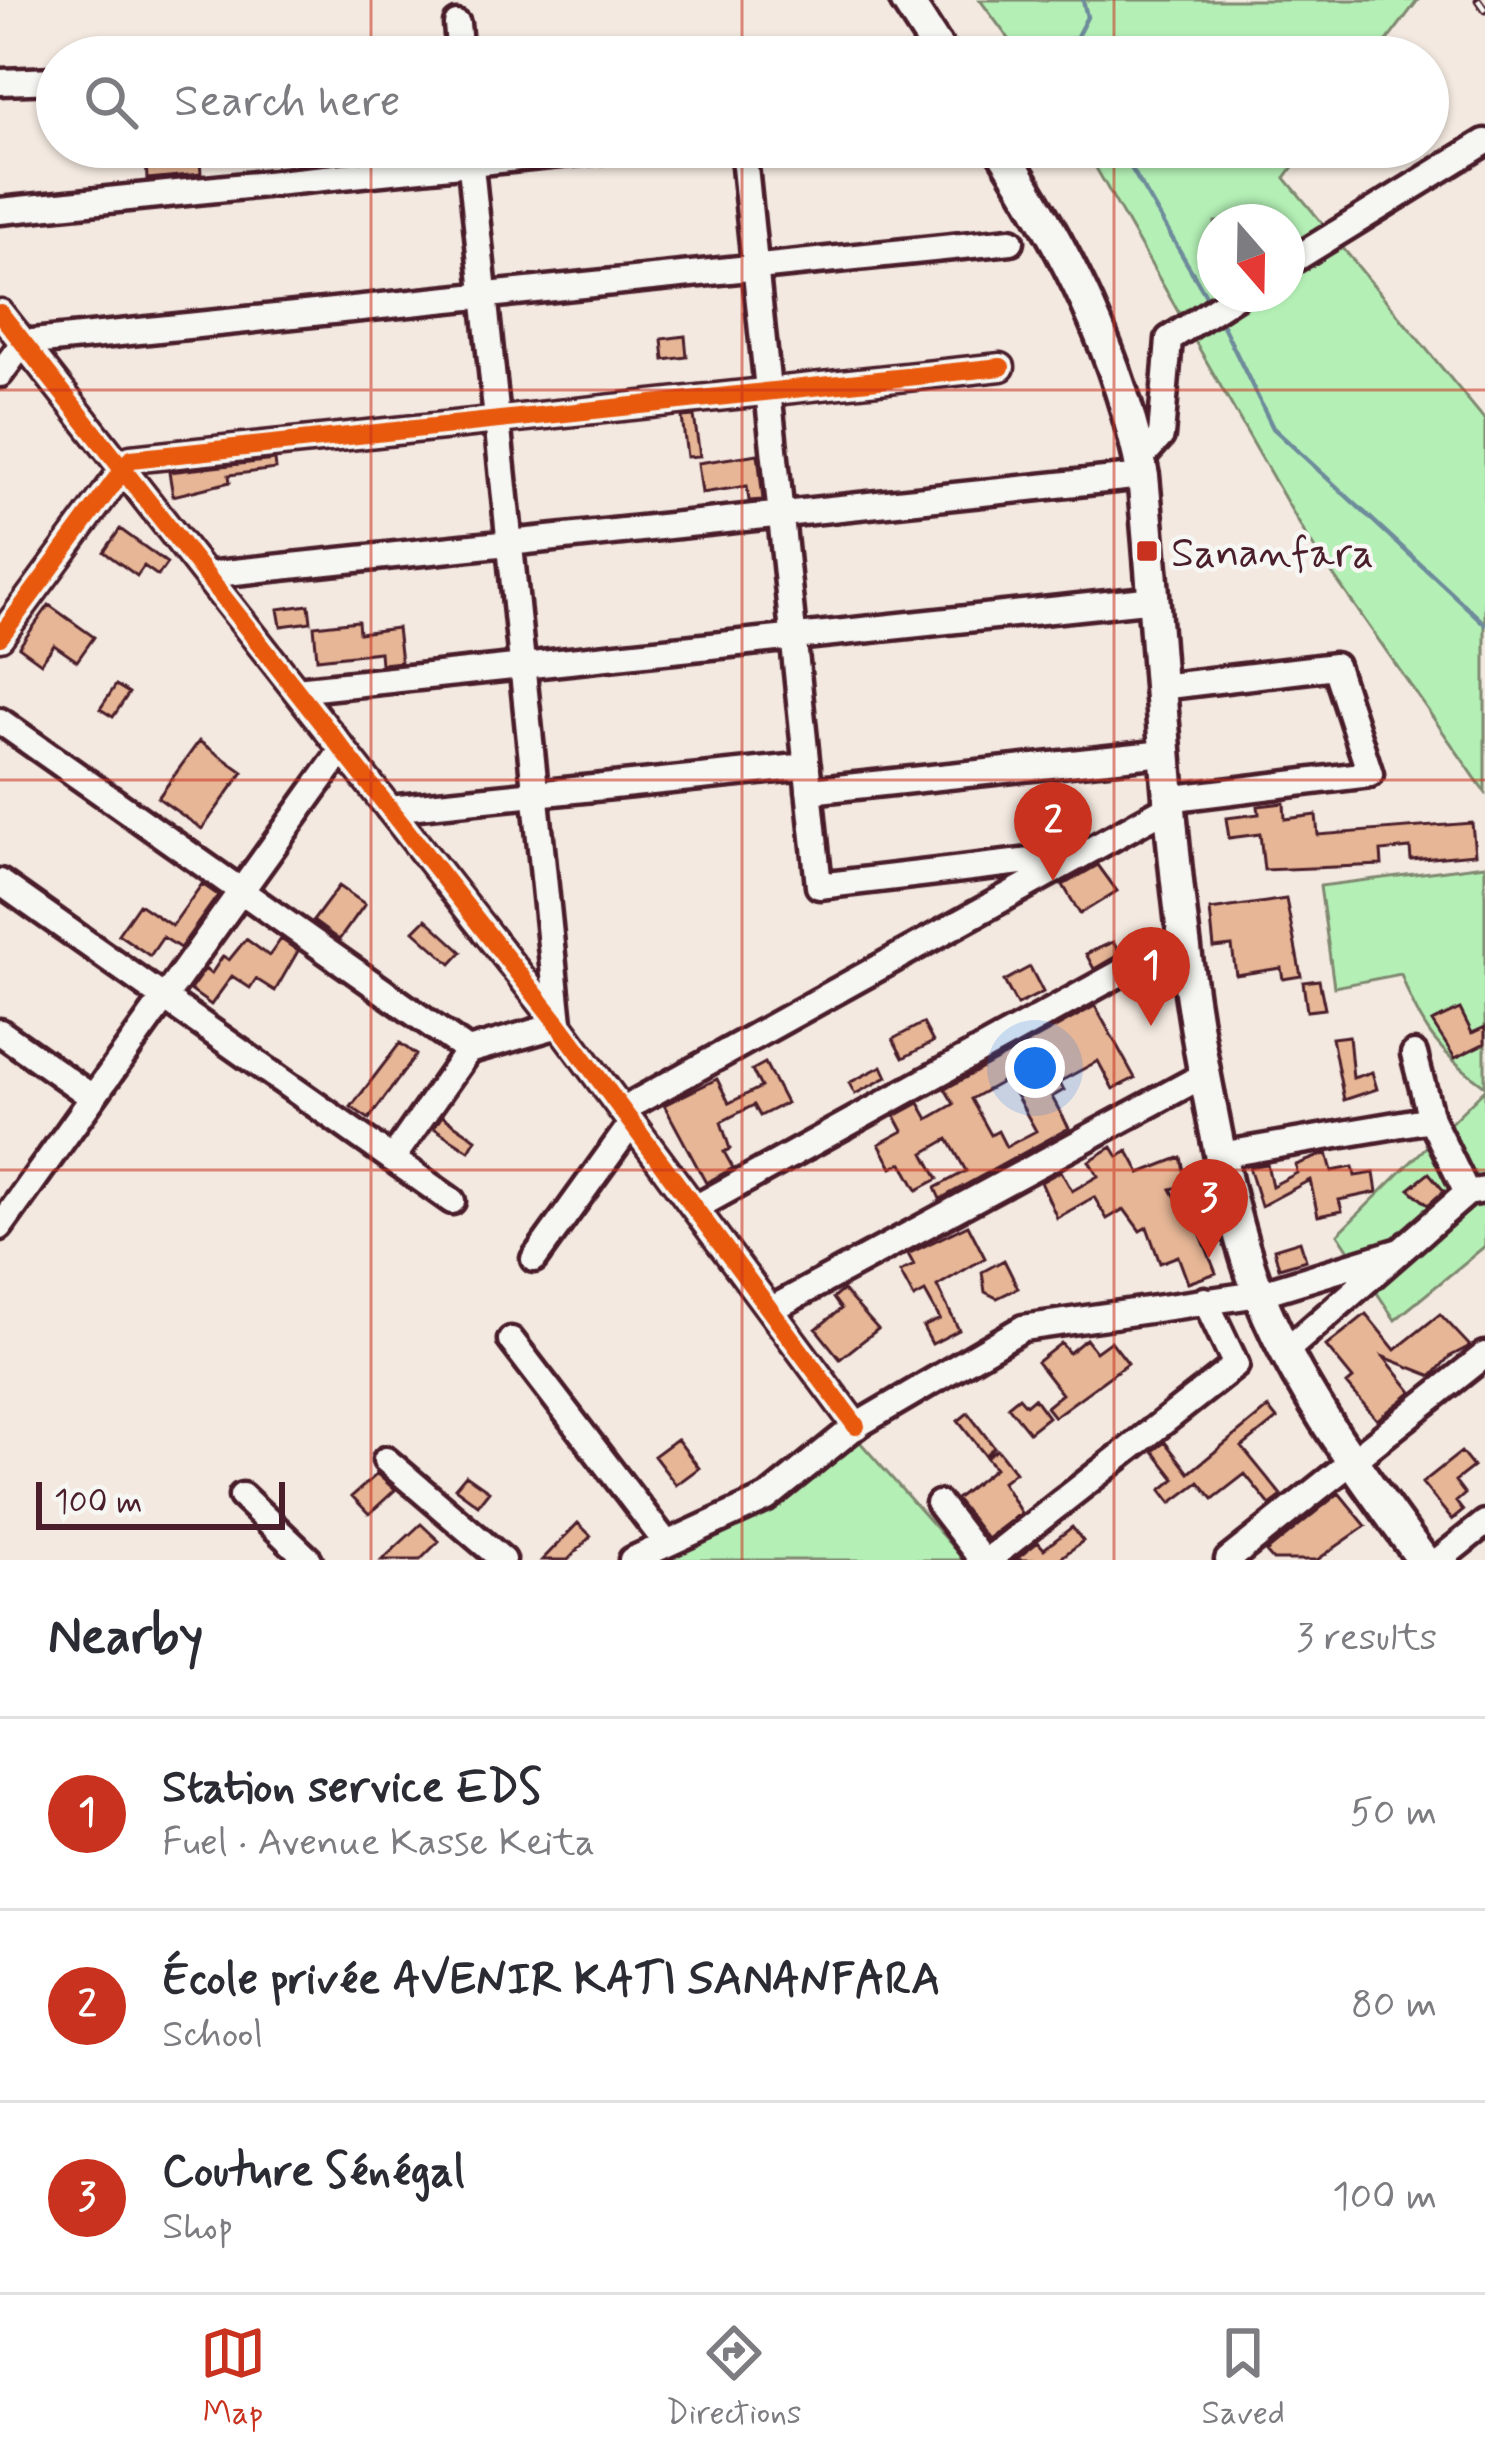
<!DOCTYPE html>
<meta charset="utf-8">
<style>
:root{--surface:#fff;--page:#f2f2f3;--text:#2b2b33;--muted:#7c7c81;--line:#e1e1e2;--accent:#c8321e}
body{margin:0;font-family:Mynerve,sans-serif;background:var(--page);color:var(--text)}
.compass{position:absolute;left:1197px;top:204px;width:108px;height:108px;border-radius:50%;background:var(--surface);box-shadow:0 3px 9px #0004;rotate:160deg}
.scale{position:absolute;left:36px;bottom:30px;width:249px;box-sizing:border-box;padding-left:12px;border:6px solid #4a1f2b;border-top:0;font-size:33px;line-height:42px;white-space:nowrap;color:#4a1f2b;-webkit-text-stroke:9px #f6f6f2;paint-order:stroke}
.you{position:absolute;left:1035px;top:1068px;width:42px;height:42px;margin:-30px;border:9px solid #fff;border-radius:50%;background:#1a73e8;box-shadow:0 0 0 18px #1a73e833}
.badge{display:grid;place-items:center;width:78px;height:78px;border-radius:50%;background:var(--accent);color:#fff;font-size:39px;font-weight:700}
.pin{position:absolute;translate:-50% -99px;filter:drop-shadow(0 3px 6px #0008)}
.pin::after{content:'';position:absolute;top:63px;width:42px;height:36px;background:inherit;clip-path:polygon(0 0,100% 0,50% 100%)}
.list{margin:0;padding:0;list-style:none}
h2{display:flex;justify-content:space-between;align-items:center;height:156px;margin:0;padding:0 48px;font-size:51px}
h2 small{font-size:39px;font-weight:400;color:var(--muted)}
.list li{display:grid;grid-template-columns:78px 1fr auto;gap:36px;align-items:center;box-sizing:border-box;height:192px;padding:0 48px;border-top:3px solid var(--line)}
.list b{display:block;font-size:45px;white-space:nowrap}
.list p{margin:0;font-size:39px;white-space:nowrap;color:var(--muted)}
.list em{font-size:39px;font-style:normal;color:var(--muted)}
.icon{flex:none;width:66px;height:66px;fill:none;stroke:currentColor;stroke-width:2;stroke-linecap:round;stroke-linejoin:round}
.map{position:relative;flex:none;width:1485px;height:1560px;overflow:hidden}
.search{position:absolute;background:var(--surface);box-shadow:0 3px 9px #0004;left:36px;right:36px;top:36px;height:132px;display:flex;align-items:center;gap:30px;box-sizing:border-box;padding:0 42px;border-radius:66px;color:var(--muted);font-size:45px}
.sheet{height:732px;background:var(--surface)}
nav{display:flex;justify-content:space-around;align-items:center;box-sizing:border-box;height:168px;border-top:3px solid var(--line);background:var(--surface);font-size:33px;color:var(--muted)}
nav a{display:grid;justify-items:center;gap:6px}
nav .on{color:var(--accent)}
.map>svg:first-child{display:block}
.green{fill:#b4f0b6;stroke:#7f8870;stroke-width:3;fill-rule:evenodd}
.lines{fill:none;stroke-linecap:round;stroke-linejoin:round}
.stream{stroke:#6e8b9b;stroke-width:4.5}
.building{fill:#e6b696;stroke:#4a1f2b;stroke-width:3;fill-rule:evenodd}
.minor-casing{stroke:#4a1f2b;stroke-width:33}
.major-casing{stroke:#4a1f2b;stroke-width:39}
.minor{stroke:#f6f6f2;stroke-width:24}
.major{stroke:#f6f6f2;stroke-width:30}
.rail-casing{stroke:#4a1f2b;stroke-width:9}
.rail{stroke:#f6f6f2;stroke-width:4.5;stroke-dasharray:14;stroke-linecap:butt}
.cycleway-casing{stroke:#f6f6f2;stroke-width:26}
.cycleway{stroke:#e8590c;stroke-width:18}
.grid{fill:none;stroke:#c8321e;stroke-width:3;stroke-opacity:0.55}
.poi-dot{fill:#c8321e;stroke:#f6f6f2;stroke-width:4.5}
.labels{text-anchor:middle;stroke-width:9;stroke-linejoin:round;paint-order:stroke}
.poi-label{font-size:42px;fill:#4a1f2b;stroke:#f6f6f2;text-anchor:start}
</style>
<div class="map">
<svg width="1485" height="1560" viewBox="0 0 1485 1560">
<rect width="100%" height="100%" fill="#f3e9e0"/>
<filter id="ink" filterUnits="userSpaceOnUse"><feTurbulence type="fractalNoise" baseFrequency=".00833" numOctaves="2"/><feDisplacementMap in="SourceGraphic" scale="24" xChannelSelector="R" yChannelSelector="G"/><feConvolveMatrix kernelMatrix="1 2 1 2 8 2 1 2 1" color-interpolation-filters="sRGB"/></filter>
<g filter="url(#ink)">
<path class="green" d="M980,0H1418L1375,57H1022Z
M1084,147H1307L1285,178L1485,420V792L1308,539ZM1215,222H1287V294H1215Z
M1485,865V1086C1440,1054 1419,1026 1401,974L1334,987L1320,886Z
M1485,1089V1246L1395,1320L1338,1234Z
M852,1433L964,1560H651Z"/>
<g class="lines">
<path class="stream" d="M1074,57L1073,44L1087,17L1083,0
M1119,147L1209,301
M1218,316L1273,428L1485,624"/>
</g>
<path class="building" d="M200,159L201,174L147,179L146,161Z
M685,336L687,357L664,360L662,339Z
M694,416L700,456L687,457L682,417Z
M758,454L763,500L749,501L747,486L702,493L698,463Z
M275,460L276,469L229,475L230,482L173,496L169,472Z
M120,529L167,563L158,576L144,566L137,576L104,552Z
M49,605L94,637L77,661L54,645L41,663L19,647Z
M309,605L311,622L281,626L278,609Z
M358,621L359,633L397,628L401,662L381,664L380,652L317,659L314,626Z
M116,685L129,693L113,717L100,709Z
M199,741L243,772L202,829L158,798Z
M1284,803L1285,819L1316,815L1318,835L1472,823L1475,854L1411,860L1410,848L1381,851L1382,865L1264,870L1260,834L1229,838L1226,818L1259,814L1258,806Z
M1098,865L1117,891L1080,914L1063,885Z
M202,884L218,895L180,948L163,937L150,956L118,934L139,904L172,926Z
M339,886L365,904L339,940L313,921Z
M1286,899L1301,976L1283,979L1281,968L1236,975L1232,946L1214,948L1210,910Z
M426,919L462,952L451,964L414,931Z
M246,939L269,956L281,939L298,951L275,991L256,979L250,988L232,976L211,1005L190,990L205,969L211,974L223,956L229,960Z
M1113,942L1120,954L1094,969L1086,954Z
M1030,967L1043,992L1017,1005L1004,981Z
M1319,980L1325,1009L1307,1011L1303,982Z
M1095,1006L1135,1078L1113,1089L1098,1061L1059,1082L1064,1090L1052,1097L1069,1128L940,1199L935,1188L966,1171L948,1139L924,1153L938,1179L917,1190L902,1163L892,1168L879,1144L903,1131L895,1116L919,1103L928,1119L954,1104L945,1089ZM1007,1079L1036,1131L1006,1147L998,1131L991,1135L971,1099Z
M1460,1009L1472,1033L1485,1027V1043L1455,1058L1432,1022Z
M923,1023L933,1042L903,1058L893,1039Z
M1349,1036L1353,1078L1372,1072L1377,1089L1344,1100L1332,1038Z
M400,1043L416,1055L369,1119L351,1107Z
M765,1063L786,1103L760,1116L754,1105L721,1122L730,1149L724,1152L733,1168L706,1183L664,1105L717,1079L729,1103L761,1087L752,1070Z
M882,1066L887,1077L855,1094L849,1083Z
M442,1116L476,1139L469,1151L434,1128Z
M1112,1147L1118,1157L1128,1151L1140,1173L1181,1157L1187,1185L1171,1189L1185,1214L1192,1212L1216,1273L1188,1283L1178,1256L1160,1263L1147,1227L1140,1231L1124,1209L1107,1219L1094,1197L1057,1218L1041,1182L1061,1171L1072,1191L1098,1176L1089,1161Z
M1327,1153L1332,1171L1353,1167L1355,1176L1374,1173L1377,1192L1339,1200L1342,1211L1318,1216L1310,1180L1261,1206L1249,1167L1267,1164L1272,1186L1297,1173L1296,1165Z
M1429,1173L1444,1191L1428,1205L1409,1189Z
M968,1225L985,1258L937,1286L959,1330L932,1344L923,1327L940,1319L925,1292L914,1298L900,1272L914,1265L908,1254Z
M1300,1241L1306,1260L1279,1268L1274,1249Z
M1004,1260L1018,1288L997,1298L985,1292L982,1272Z
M843,1290L878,1329L840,1359L816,1329L841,1309L833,1298Z
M1366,1314L1395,1350L1440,1314L1470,1346L1449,1357L1432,1376L1384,1357L1412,1392L1377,1420L1347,1384L1353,1379L1326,1346Z
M1086,1339L1096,1352L1111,1341L1128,1363L1054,1417L1046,1407L1062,1394L1037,1362L1061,1343L1069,1353Z
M1019,1397L1026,1405L1034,1398L1048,1417L1029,1432L1008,1406Z
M1268,1408L1277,1419L1242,1447L1282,1496L1270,1505L1245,1474L1213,1499L1199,1482L1171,1503L1161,1490L1175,1479L1153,1451L1165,1442L1189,1473Z
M968,1413L994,1447L985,1455L958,1421Z
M677,1439L699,1468L676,1485L654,1456Z
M997,1449L1015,1472L1002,1482L1021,1513L987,1539L956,1499L995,1468L986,1457Z
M1461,1452L1473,1467L1455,1481L1465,1494L1456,1502L1463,1511L1452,1520L1422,1483Z
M377,1474L395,1490L369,1514L352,1496Z
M466,1475L489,1491L478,1505L455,1488Z
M1339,1493L1366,1526L1317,1560H1273L1266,1552Z
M578,1523L591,1536L568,1560H542Z
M421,1524L439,1541L420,1560H382Z
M1072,1527L1083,1541L1058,1560H1015L1038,1542L1044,1549Z"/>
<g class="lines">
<defs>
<path id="minor" d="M457,24L460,57
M0,82L57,80
M469,147L559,1023
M743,147L819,886L1081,855
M0,211L628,147
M1287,264L1485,142
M0,313L559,1025L856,1426
M0,374L23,343L1011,241
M1140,459L1161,436L1169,339L1239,294
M206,575L1143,476
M0,637L131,459L1001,367
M1160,687L1335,666L1370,774L1167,799
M296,690L1155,599
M0,721L468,1051
M809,791L1164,753
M389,809L807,766
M0,882L452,1201
M0,1032L92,1097
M1414,1054L1431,1119L1467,1193
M622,1110L1168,807
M1220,1155L1431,1119
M392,1159L468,1051L559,1025
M695,1208L1180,940
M0,1227L343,749
M534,1259L632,1123
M770,1310L1204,1075
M511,1340L667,1544
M1286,1351L1467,1193L1485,1190
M386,1460L503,1560
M242,1496L309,1560
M939,1504L982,1560
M632,1560L767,1498L856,1426L1023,1328L1259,1294L1400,1251
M988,1560L1236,1365L1205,1300
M1228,1560L1485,1355
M1439,1560L1485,1523"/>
<path id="major" d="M906,0L943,57
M1000,147C1067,252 1119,353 1143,476C1163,685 1168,895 1210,1102C1222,1166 1236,1235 1260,1296C1298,1392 1363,1477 1423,1560"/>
</defs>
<use href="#minor" class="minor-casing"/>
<use href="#major" class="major-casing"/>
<use href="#minor" class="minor"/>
<use href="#major" class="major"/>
<defs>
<path id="rail" d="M1478,0L1485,10"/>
</defs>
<use href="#rail" class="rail-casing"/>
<use href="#rail" class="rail"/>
<defs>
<path id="cycleway" d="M0,313L559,1025L856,1426
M0,637L131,459L1001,367"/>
</defs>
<use href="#cycleway" class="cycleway-casing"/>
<use href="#cycleway" class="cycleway"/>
</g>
</g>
<path class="grid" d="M371,0V57M742,0V57M1114,0V57M371,147V1560M742,147V1560M1114,147V1560M0,390H1485M0,780H1485M0,1170H1485"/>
<rect class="poi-dot" x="1135" y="539" width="24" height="24" rx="6"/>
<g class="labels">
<g class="poi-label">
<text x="1171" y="566">Sananfara</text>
</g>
</g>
</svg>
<svg class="compass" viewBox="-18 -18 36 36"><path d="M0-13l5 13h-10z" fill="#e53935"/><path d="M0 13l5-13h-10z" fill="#7c7c81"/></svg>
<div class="scale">100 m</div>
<div class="you"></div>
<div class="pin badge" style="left:1151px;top:1026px">1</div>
<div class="pin badge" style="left:1053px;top:881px">2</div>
<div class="pin badge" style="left:1209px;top:1258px">3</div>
<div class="search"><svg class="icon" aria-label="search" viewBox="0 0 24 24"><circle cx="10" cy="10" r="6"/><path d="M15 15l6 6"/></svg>Search here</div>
</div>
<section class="sheet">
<h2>Nearby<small>3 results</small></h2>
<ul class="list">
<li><span class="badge">1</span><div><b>Station service EDS</b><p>Fuel · Avenue Kasse Keita</p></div><em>50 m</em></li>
<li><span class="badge">2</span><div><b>École privée AVENIR KATI SANANFARA</b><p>School</p></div><em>80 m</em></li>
<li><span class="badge">3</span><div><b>Couture Sénégal</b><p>Shop</p></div><em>100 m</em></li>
</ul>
</section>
<nav>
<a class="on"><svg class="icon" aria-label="map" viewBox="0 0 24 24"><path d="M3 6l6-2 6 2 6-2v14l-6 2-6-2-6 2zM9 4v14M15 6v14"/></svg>Map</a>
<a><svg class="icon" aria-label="directions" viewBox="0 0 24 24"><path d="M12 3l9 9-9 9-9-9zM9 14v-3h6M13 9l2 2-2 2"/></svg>Directions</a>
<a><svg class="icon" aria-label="saved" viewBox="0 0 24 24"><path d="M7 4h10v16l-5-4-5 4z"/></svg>Saved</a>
</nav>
